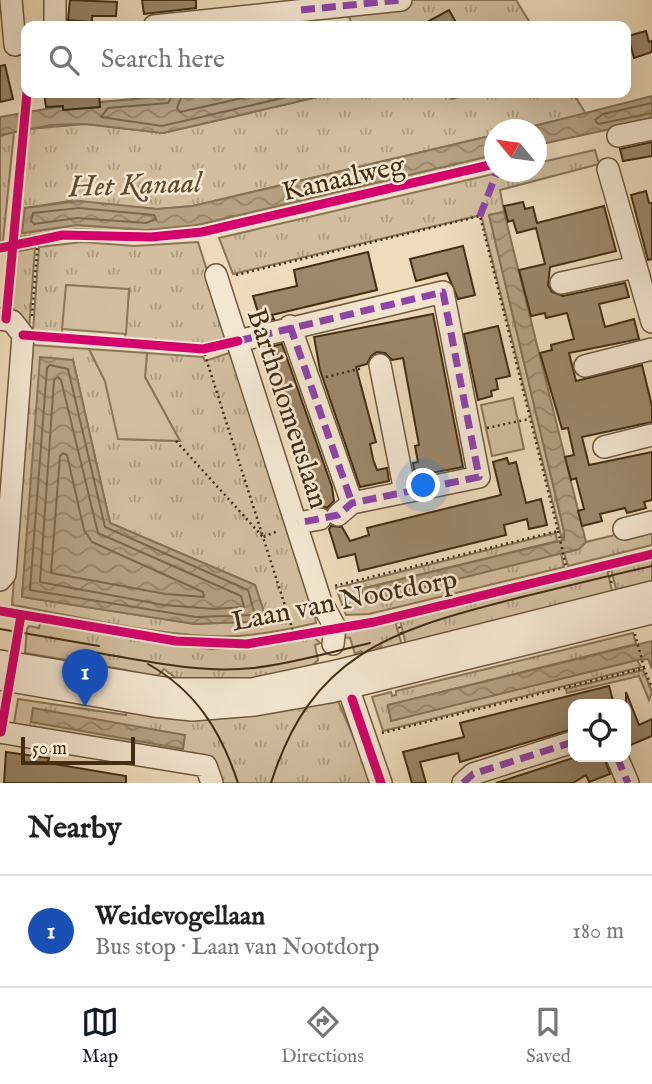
<!DOCTYPE html>
<meta charset="utf-8">
<style>
:root{--surface:#fff;--page:#f2f2f2;--text:#222;--muted:#767676;--line:#e0e0e0;--accent:#111827}
body{margin:0;font-family:"IM FELL English",serif;background:var(--page);color:var(--text)}
.controls{position:absolute;right:21px;bottom:21px;display:grid;overflow:hidden;border-radius:14px;box-shadow:0 7px 28px #0002}
.controls button{width:63px;height:63px;display:grid;place-items:center;padding:0;border:0;border-bottom:2px solid var(--line);background:var(--surface);color:var(--text);font:35px sans-serif}
.compass{position:absolute;left:484px;top:119px;width:63px;height:63px;border-radius:50%;background:var(--surface);box-shadow:0 7px 28px #0002;rotate:299deg}
.scale{position:absolute;left:21px;bottom:18px;width:114px;box-sizing:border-box;padding-left:7px;border:4px solid #432e12;border-top:0;font-size:19px;line-height:24px;white-space:nowrap;color:#432e12;-webkit-text-stroke:5px #f5e8d3;paint-order:stroke}
.you{position:absolute;left:424px;top:486px;width:24px;height:24px;margin:-18px;border:5px solid #fff;border-radius:50%;background:#1a73e8;box-shadow:0 0 0 10px #1a73e833}
.badge{display:grid;place-items:center;width:46px;height:46px;border-radius:50%;background:var(--accent);color:#fff;font-size:23px;font-weight:700}
.pin{position:absolute;translate:-50% -58px;filter:drop-shadow(0 2px 4px #0008)}
.pin::after{content:'';position:absolute;top:37px;width:24px;height:21px;background:inherit;clip-path:polygon(0 0,100% 0,50% 100%)}
.list{margin:0;padding:0;list-style:none}
h2{display:flex;justify-content:space-between;align-items:center;height:91px;margin:0;padding:0 28px;font-size:30px}
h2 small{font-size:23px;font-weight:400;color:var(--muted)}
.list li{display:grid;grid-template-columns:46px 1fr auto;gap:21px;align-items:center;box-sizing:border-box;height:112px;padding:0 28px;border-top:2px solid var(--line)}
.list b{display:block;font-size:26px;white-space:nowrap}
.list p{margin:0;font-size:23px;white-space:nowrap;color:var(--muted)}
.list em{font-size:23px;font-style:normal;color:var(--muted)}
.icon{flex:none;width:38px;height:38px;fill:none;stroke:currentColor;stroke-width:2;stroke-linecap:round;stroke-linejoin:round}
.map{position:relative;flex:none;width:652px;height:783px;overflow:hidden}
.search{position:absolute;background:var(--surface);box-shadow:0 7px 28px #0002;left:21px;right:21px;top:21px;height:77px;display:flex;align-items:center;gap:18px;box-sizing:border-box;padding:0 24px;border-radius:14px;color:var(--muted);font-size:26px}
.sheet{height:203px;background:var(--surface)}
nav{display:flex;justify-content:space-around;align-items:center;box-sizing:border-box;height:98px;border-top:2px solid var(--line);background:var(--surface);font-size:19px;color:var(--muted)}
nav a{display:grid;justify-items:center;gap:4px}
nav .on{color:var(--accent)}
.map>svg:first-child{display:block}
.grass{fill:url(#grass-tufts);stroke:#8a7658;stroke-width:2;fill-rule:evenodd}
.green{fill:#d2be9e;stroke:#8a7658;stroke-width:2}
.water{fill:url(#water-waves);stroke:#877355;stroke-width:2}
.lines{fill:none;stroke-linecap:round;stroke-linejoin:round}
.shore{stroke:#7c684a;stroke-width:2}
.building{fill:#9c886a;stroke:#432e12;stroke-width:2}
.minor-casing{stroke:#6e5a3c;stroke-width:24}
.path{stroke:#432e12;stroke-width:2.5;stroke-dasharray:2 3.5;stroke-linecap:butt}
.minor{stroke:#f5e8d3;stroke-width:21}
.tram{stroke:#432e12;stroke-width:2}
.quiet{stroke:#8e44ad;stroke-width:7;stroke-dasharray:14 7;stroke-linecap:butt}
.cycleway-casing{stroke:#f5e8d3;stroke-width:13}
.cycleway{stroke:#d6006c;stroke-width:9}
.labels{text-anchor:middle;stroke-width:5;stroke-linejoin:round;paint-order:stroke}
.street-label{font-size:28px;fill:#432e12;stroke:#f5e8d3}
.water-label{font-size:30px;font-style:italic;fill:#604b2e;stroke:#f5e8d3}
</style>
<div class="map">
<svg width="652" height="783" viewBox="0 0 652 783">
<defs>
<pattern id="grass-tufts" width="24" height="20" patternUnits="userSpaceOnUse" patternTransform="scale(1.75)"><rect width="24" height="20" fill="#d2be9e"/><path d="M3 7l-1-3M5 7V3M7 7l1-3M15 17l-1-3M17 17v-4M19 17l1-3" fill="none" stroke="#ac9b7f"/></pattern>
<pattern id="water-waves" width="16" height="10" patternUnits="userSpaceOnUse" patternTransform="scale(1.75)"><rect width="16" height="10" fill="#b5a182"/><path d="M0 5q4-4 8 0t8 0" fill="none" stroke="#958469"/></pattern>
</defs>
<rect width="100%" height="100%" fill="#efdcbb"/>
<filter id="stains"><feTurbulence type="fractalNoise" baseFrequency=".00286" numOctaves="4"/><feColorMatrix values="0 0 0 0 .2 0 0 0 0 .09 0 0 0 0 .02 0 0 0 .5 -.17"/></filter>
<radialGradient id="worn" r=".72"><stop offset=".6" stop-color="#630" stop-opacity="0"/><stop offset="1" stop-color="#630" stop-opacity=".3"/></radialGradient>
<path class="grass" d="M341,0H516L532,26H353Z
M335,93H446L452,99L474,93H573L586,114L519,129L494,130V135L193,206L157,209L69,201L25,208L23,233L77,225L146,230L197,225L494,155V160L189,230L145,233L76,229L22,237L16,234L29,129L85,124L163,133Z
M14,132L3,241L0,242V136Z
M595,150L599,164L500,190L504,212L489,215L564,531L562,540L481,215L233,274L219,238L502,172H536L537,163Z
M83,242L134,246L198,242L229,340L206,344L125,338L129,290L67,285L62,333L33,331L39,247Z
M35,248L29,330L11,306L15,252Z
M32,345L89,349L105,381L119,439L180,441L145,377L147,353L203,357L205,361L229,353L232,360L237,359L308,576L316,623C281,631 245,638 209,636C144,633 77,616 12,605ZM73,360L110,523L255,585L267,621L195,624L22,597L30,501Z
M652,526V545L568,566L564,553L579,549L586,542Z
M556,533L557,541L361,589L366,601L561,553L564,567L369,614L346,615L336,588Z
M652,559V589L618,597L611,569Z
M607,570L614,598L407,649L400,620Z
M395,621L403,649L387,654L381,646L365,656L361,651L355,654L350,638L343,637L349,627Z
M40,623L211,649L275,645L314,637L320,643L315,645L318,660C294,687 222,683 186,686L164,669L153,681L126,670L25,653L27,629L29,626L39,628Z
M633,633L636,644L388,705L391,720L637,660L641,667L383,731L372,697L391,692L392,696L396,695V691Z
M643,670L652,692L649,700L639,676L567,693L566,689Z
M18,699L126,715L127,709L338,701L373,783H222L210,767L13,729Z"/>
<path class="green" d="M66,285L129,289L126,334L62,329Z
M89,349L147,353L145,377L180,441L118,439L105,381Z
M513,398L524,449L492,456L481,405Z"/>
<path class="water" d="M202,93H335L163,133L85,124L51,125L0,135V117L63,106L64,110L100,107V102Z
M652,96V120L537,145L536,130H519Z
M494,135V155L197,225L146,230L77,225L22,233L25,208L80,201L157,209L193,206Z
M504,212L586,542L579,549L365,602L361,589L564,540V531L489,215Z
M40,357L73,360L110,523L255,585L267,621L195,624L22,597Z
M652,641V669L648,659L637,660L391,721L388,705Z
M33,708L185,735L183,749L31,722Z"/>
<g class="lines">
<path class="shore" d="M174,93L168,103L108,108L101,117L162,126L304,93
M183,93L177,108L180,112L265,93
M652,103L603,114L595,120L598,124L652,113
M79,208L154,215L156,219L146,223L77,218L34,224L31,221L33,213Z
M50,365L68,369L105,527L248,590L255,615L196,617L30,590L47,368Z
M58,377L61,380L98,533L241,596L244,607L214,609L164,605L40,582L54,380Z
M63,453L67,455L84,530L92,542L203,592L204,597L166,594L51,573L60,456Z"/>
</g>
<path class="building" d="M70,0L117,2L116,16H92V22L68,20Z
M142,0H196V8L144,14Z
M449,10L458,26H420Z
M646,31L649,42L652,41V52L634,58L628,36Z
M5,65L13,99L0,102V66Z
M44,93H99L100,107L63,110V106L46,107Z
M652,142V156L623,161L620,149Z
M646,191L649,203H652V259L648,260L631,195Z
M523,202L525,209L533,207L537,223L604,206L616,251L550,267L548,285L552,292L563,296L625,283L629,297L599,304L605,327L634,319L639,339L569,353L576,381L642,365L652,406V422L582,437L589,465L652,452V500L644,502L646,508L627,513L625,508L600,514L602,521L582,526L578,511L584,509L576,478L571,480L565,457L574,455L568,428L562,429L540,353L552,350L551,345L574,339L567,313L546,318L545,313L531,316L519,270L545,264L536,228L517,233L513,220L508,222L504,206Z
M463,246L475,295L458,299L447,273L416,281L410,259Z
M368,252L377,290L272,315L274,319L261,322L253,296L297,286L294,270Z
M433,314L463,467L415,476L413,463L418,462L415,446L419,445L403,358L392,360L385,353L377,352L371,356L367,364L356,367L376,442L370,444L373,459L377,470L387,468L389,481L360,487L320,370L314,337Z
M498,326L510,376L496,379L498,389L491,391L492,396L478,400L464,334Z
M282,344L332,487L334,501L327,508L322,506L270,347Z
M507,458L509,464L516,462L526,503L541,499L547,525L529,529L527,519L504,525L506,535L359,571L355,554L338,558L329,529L331,526L342,527L350,541L369,535L367,528L501,495L493,462Z
M609,686L614,704H573V729L460,762L458,753L420,762L426,783H412L403,752L464,737L460,723Z
M626,692L639,725L652,719V736L626,747Z
M6,752L49,758L48,763L126,776V783H4Z
M576,757H604L610,774L589,782L586,775L573,783H496Z"/>
<g class="lines">
<defs>
<path id="minor" d="M11,0L15,45
M55,26V0
M154,26L401,0
M618,136L652,129
M608,169L652,322
M216,275L321,602L335,627L333,644
M561,283L636,267
M0,319L12,321L23,335L5,574L0,580
M290,326L352,503
M238,341L443,292L479,477L352,503L338,515
M380,365L405,492
M585,366L652,349
M604,447L652,435
M298,523L320,519
M624,529L652,522
M0,661L171,689H252L341,670L652,592
M344,676L381,783
M0,679L154,706L192,710L255,705L330,692L652,613
M0,732L206,766L212,783
M617,757L628,783
M463,783L473,774L573,742"/>
</defs>
<use href="#minor" class="minor-casing"/>
<path class="path" d="M236,275L480,216L558,531L334,586
M32,316L38,239
M203,349L263,537L278,531
M326,377L363,368
M487,428L529,419
M176,441L263,537L295,637
M558,531L568,575
M607,565L612,585
M396,616L402,636
M635,634L644,668
M382,733L644,668L652,688"/>
<use href="#minor" class="minor"/>
<path class="tram" d="M0,629L99,646
M87,651C141,660 198,674 253,668C292,664 331,652 370,643
M148,664C196,691 221,731 238,783
M271,783C311,656 389,631 506,601C555,589 603,577 652,566"/>
<path class="quiet" d="M301,10L401,0
M480,216L497,172
M290,326L352,503
M238,341L443,292L479,477L352,503L338,515L298,523
M617,757L628,783
M463,783L473,774L573,742"/>
<defs>
<path id="cycleway" d="M0,248L63,235L151,237L202,232L494,164
M6,319L27,93
M23,335L203,349L238,341
M0,611L176,641L247,644L374,622L652,554
M352,699L381,783
M1,732L21,615"/>
</defs>
<use href="#cycleway" class="cycleway-casing"/>
<use href="#cycleway" class="cycleway"/>
</g>
<g class="labels">
<g class="street-label">
<text transform="translate(343 177) rotate(-13)" y="10">Kanaalweg</text>
<text transform="translate(289 408) rotate(72)" y="10">Bartholomeuslaan</text>
<text transform="translate(344 599) rotate(-11)" y="10">Laan van Nootdorp</text>
</g>
<g class="water-label">
<text transform="translate(135 184) rotate(-2)" y="10">Het Kanaal</text>
</g>
</g>
<rect width="100%" height="100%" filter="url(#stains)"/>
<rect width="100%" height="100%" fill="url(#worn)"/>
</svg>
<div class="controls">
<button><svg class="icon" aria-label="locate" viewBox="0 0 24 24"><circle cx="12" cy="12" r="6"/><path d="M12 2v4M12 18v4M2 12h4M18 12h4"/></svg></button>
</div>
<svg class="compass" viewBox="-18 -18 36 36"><path d="M0-13l5 13h-10z" fill="#e53935"/><path d="M0 13l5-13h-10z" fill="#767676"/></svg>
<div class="scale">50 m</div>
<div class="you"></div>
<div class="pin badge" style="left:85px;top:707px;background:#1a4fb4">1</div>
<div class="search"><svg class="icon" aria-label="search" viewBox="0 0 24 24"><circle cx="10" cy="10" r="6"/><path d="M15 15l6 6"/></svg>Search here</div>
</div>
<section class="sheet">
<h2>Nearby<small></small></h2>
<ul class="list">
<li><span class="badge" style="background:#1a4fb4">1</span><div><b>Weidevogellaan</b><p>Bus stop · Laan van Nootdorp</p></div><em>180 m</em></li>
</ul>
</section>
<nav>
<a class="on"><svg class="icon" aria-label="map" viewBox="0 0 24 24"><path d="M3 6l6-2 6 2 6-2v14l-6 2-6-2-6 2zM9 4v14M15 6v14"/></svg>Map</a>
<a><svg class="icon" aria-label="directions" viewBox="0 0 24 24"><path d="M12 3l9 9-9 9-9-9zM9 14v-3h6M13 9l2 2-2 2"/></svg>Directions</a>
<a><svg class="icon" aria-label="saved" viewBox="0 0 24 24"><path d="M7 4h10v16l-5-4-5 4z"/></svg>Saved</a>
</nav>
